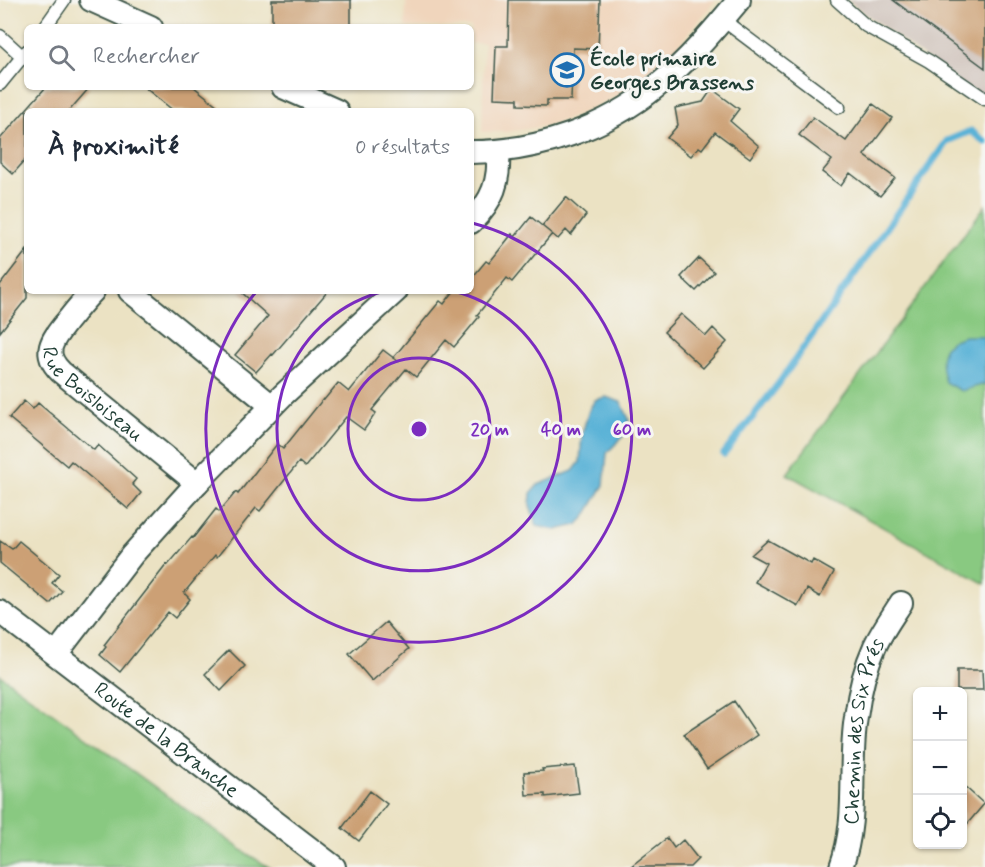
<!DOCTYPE html>
<html lang="fr">
<meta charset="utf-8">
<style>
:root{--surface:#fff;--page:#f6f6f7;--text:#1f2937;--muted:#747a83;--line:#e0e1e3}
body{margin:0;font-family:Mynerve,sans-serif;background:var(--page);color:var(--text)}
.controls{position:absolute;right:18px;bottom:18px;display:grid;overflow:hidden;border-radius:9px;box-shadow:0 2px 4px #0004}
.controls button{width:54px;height:54px;display:grid;place-items:center;padding:0;border:0;border-bottom:2px solid var(--line);background:var(--surface);color:var(--text);font:30px sans-serif}
.list{margin:0;padding:0;list-style:none}
h2{display:flex;justify-content:space-between;align-items:center;height:78px;margin:0;padding:0 24px;font-size:26px}
h2 small{font-size:20px;font-weight:400;color:var(--muted)}
.icon{flex:none;width:33px;height:33px;fill:none;stroke:currentColor;stroke-width:2;stroke-linecap:round;stroke-linejoin:round}
.map{position:relative;flex:none;width:985px;height:867px;overflow:hidden}
.search{position:absolute;background:var(--surface);box-shadow:0 2px 4px #0004;left:24px;top:24px;width:450px;height:66px;display:flex;align-items:center;gap:15px;box-sizing:border-box;padding:0 21px;border-radius:9px;color:var(--muted);font-size:22px}
.panel{position:absolute;background:var(--surface);box-shadow:0 2px 4px #0004;left:24px;top:108px;width:450px;height:186px;border-radius:9px}
.map>svg:first-child{display:block}
.built{fill:#f0d5bc}
.industrial{fill:#cec1b9}
.green{fill:#89c981;stroke:#54835a;stroke-width:1.5}
.water{fill:#5ab2d7;stroke:#3c7886;stroke-width:1.5}
.lines{fill:none;stroke-linecap:round;stroke-linejoin:round}
.stream{stroke:#5ab2d7;stroke-width:7}
.building{fill:#cca074}
.lane-casing{stroke:#3e5649;stroke-width:15}
.street-casing{stroke:#3e5649;stroke-width:26}
.lane{stroke:#fff;stroke-width:12}
.street{stroke:#fff;stroke-width:22}
.ring{fill:none;stroke:#7b2cbf;stroke-width:3}
.labels{text-anchor:middle;stroke-width:6;stroke-linejoin:round;paint-order:stroke}
.poi-label{font-size:21px;font-weight:bold;fill:#1f3d34;stroke:#f6f6f2;text-anchor:start}
.street-label{font-size:21px;fill:#1f3d34;stroke:#f6f6f2}
.centre{fill:#7b2cbf;stroke:#f6f6f2;stroke-width:3}
.ring-label{font-size:18px;text-anchor:middle;font-weight:bold;fill:#7b2cbf;stroke:#f6f6f2;stroke-width:6;stroke-linejoin:round;paint-order:stroke}
</style>
<div class="map">
<svg width="985" height="867" viewBox="0 0 985 867">
<rect width="100%" height="100%" fill="#f6f6f2"/>
<filter id="ink" filterUnits="userSpaceOnUse"><feTurbulence type="fractalNoise" baseFrequency=".0167" numOctaves="2"/><feDisplacementMap in="SourceGraphic" scale="12" xChannelSelector="R" yChannelSelector="G"/><feConvolveMatrix kernelMatrix="1 2 1 2 8 2 1 2 1" color-interpolation-filters="sRGB"/></filter>
<filter id="wash" filterUnits="userSpaceOnUse"><feTurbulence type="fractalNoise" baseFrequency=".008" numOctaves="4" result="noise"/><feDisplacementMap in="SourceGraphic" scale="24" xChannelSelector="R" yChannelSelector="G"/><feGaussianBlur stdDeviation="1.35" result="paint"/><feColorMatrix in="noise" values="0 0 0 0 0 0 0 0 0 0 0 0 0 0 0 0 0 1.4 0 .05"/><feComposite in="paint" operator="in"/></filter>
<g filter="url(#wash)">
<rect width="100%" height="100%" fill="#ebe2c3"/>
<path class="built" d="M406,0H716L688,34L665,59L639,81L614,97L571,118L546,126L507,132H482L484,43H471V27H405Z"/>
<path class="industrial" d="M847,0H985V102Z"/>
<path class="green" d="M985,206V584L787,474Z
M0,675L249,855L269,867H0Z"/>
<path class="water" d="M965,336H981L985,338V384L961,391L945,382C941,368 937,350 952,341C955,339 961,338 965,336Z
M606,397L621,402L629,419L624,435L607,453L604,485L585,517L577,525L556,530L537,526L530,506L531,493L538,485L573,471L580,462L582,434L589,410L595,400Z"/>
<g class="lines">
<path class="stream" d="M724,454L779,383L947,141L971,131L985,142"/>
</g>
<g id="blocks">
<path class="building" d="M272,0H351V27H272Z
M509,0H600L598,49L573,48L571,100H547V106L518,105V99L494,98L496,46H508Z
M893,0H985V68Z
M46,87H90L69,111H27V158L13,174L0,162V139Z
M144,87H194L224,111H174Z
M712,89L739,109L730,121L759,146L750,158L715,132L702,149L699,147L691,156L667,138L678,125L675,108L703,102Z
M873,104L892,118L864,155L895,178L880,196L850,173L841,186L822,172L832,160L799,135L813,117L846,141Z
M566,197L586,215L571,235L566,230L558,239L542,226Z
M531,217L552,234L512,282L507,278L477,315L479,317L454,347L446,340L416,377L406,369L372,410L376,413L364,430L346,417L305,467L299,462L260,511L256,508L217,557L215,555L184,593L190,599L175,618L168,612L120,672L100,655L106,647L104,645L167,564L168,565L192,537L193,538L216,509L219,512L236,492L238,494L277,444L283,449L323,399L324,400L338,383L349,392L383,350L399,362L393,358L440,301L444,304L454,291H471V279L486,261L489,263L512,234L515,237Z
M27,250V298L0,332V285Z
M699,258L714,272L696,291L681,277Z
M240,291H328L273,355L272,354L256,372L235,355L268,316Z
M681,314L706,336L713,328L727,342L703,368L664,332Z
M24,401L33,409L38,403L94,450L98,445L136,479L132,484L141,493L128,509L71,461L67,466L9,418Z
M768,540L811,564L813,560L834,572L820,597L807,589L798,606L755,582L766,563L751,555Z
M0,541L12,549L19,541L59,574L52,583L62,591L50,604L0,563Z
M386,622L409,649L372,681L349,654Z
M229,650L245,666L221,691L205,674Z
M957,670H982L983,690H957Z
M734,701L757,735L707,769L684,734Z
M575,766L579,793L545,797V794L526,795L524,772L543,771L542,769Z
M963,785L984,804L963,829Z
M370,791L387,804L359,841L342,828Z
M667,838L674,848L683,840L698,859L690,867H630Z"/>
</g>
</g>
<g filter="url(#ink)">
<use href="#blocks" fill-opacity="0" stroke="#3e5649" stroke-width="1.5"/>
<g class="lines">
<defs>
<path id="lane" d="M837,0L866,26L929,61L985,99
M723,20L839,107
M45,27L64,0
M0,36L23,57
M0,84L27,51"/>
<g id="street">
<path d="M91,0L151,27"/>
<path d="M283,87L337,111"/>
<path d="M471,152C537,152 606,128 657,86C688,61 714,30 739,0"/>
<path d="M471,222C493,201 500,181 498,151"/>
<path id="s1" d="M93,291C84,300 76,310 68,320C54,338 40,352 61,372L197,483"/>
<path d="M130,291L272,406"/>
<path id="s2" d="M0,612L334,867"/>
<path d="M56,654L132,555L197,483L283,395L396,291"/>
<path id="s3" d="M841,867C859,818 848,767 856,717C859,694 865,668 875,646C882,631 892,617 901,603"/>
</g>
</defs>
<use href="#lane" class="lane-casing"/>
<use href="#street" class="street-casing"/>
<use href="#lane" class="lane"/>
<use href="#street" class="street"/>
</g>
</g>
<g class="ring">
<circle cx="419" cy="429" r="71"/>
<path d="M453 291A142 142 0 1 1 385 291"/>
<path d="M472 223A213 213 0 1 1 256 292"/>
</g>
<defs>
<symbol id="school-ring" viewBox="-11 -11 22 22"><circle r="9.5" fill="#f6f6f2" stroke="#1f6fb2" stroke-width="1.5"/><path d="M0-5L7-2L0 1L-7-2ZM-4 1L0 2.5L4 1V4Q0 6-4 4Z" fill="#1f6fb2"/></symbol>
</defs>
<g fill-rule="evenodd">
<use href="#school-ring" x="548" y="51" width="38" height="38"/>
</g>
<g class="labels">
<g class="poi-label">
<text x="590" y="65">École primaire<tspan x="590" dy="24">Georges Brassens</tspan></text>
</g>
<g class="street-label">
<text dy="7" stroke="none"><textPath href="#s1" startOffset="136">Rue Boisloiseau</textPath></text>
<text dy="7" stroke="none"><textPath href="#s3" startOffset="138">Chemin des Six Prés</textPath></text>
<text dy="7" stroke="none"><textPath href="#s2" startOffset="210">Route de la Branche</textPath></text>
</g>
</g>
<circle cx="419" cy="429" r="9" class="centre"/>
<g class="ring-label">
<text x="490" y="435">20 m</text>
<text x="561" y="435">40 m</text>
<text x="632" y="435">60 m</text>
</g>
</svg>
<div class="controls">
<button>+</button>
<button>−</button>
<button><svg class="icon" aria-label="locate" viewBox="0 0 24 24"><circle cx="12" cy="12" r="6"/><path d="M12 2v4M12 18v4M2 12h4M18 12h4"/></svg></button>
</div>
<div class="search"><svg class="icon" aria-label="search" viewBox="0 0 24 24"><circle cx="10" cy="10" r="6"/><path d="M15 15l6 6"/></svg>Rechercher</div>
<section class="panel">
<h2>À proximité<small>0 résultats</small></h2>
<ul class="list">
</ul>
</section>
</div>
